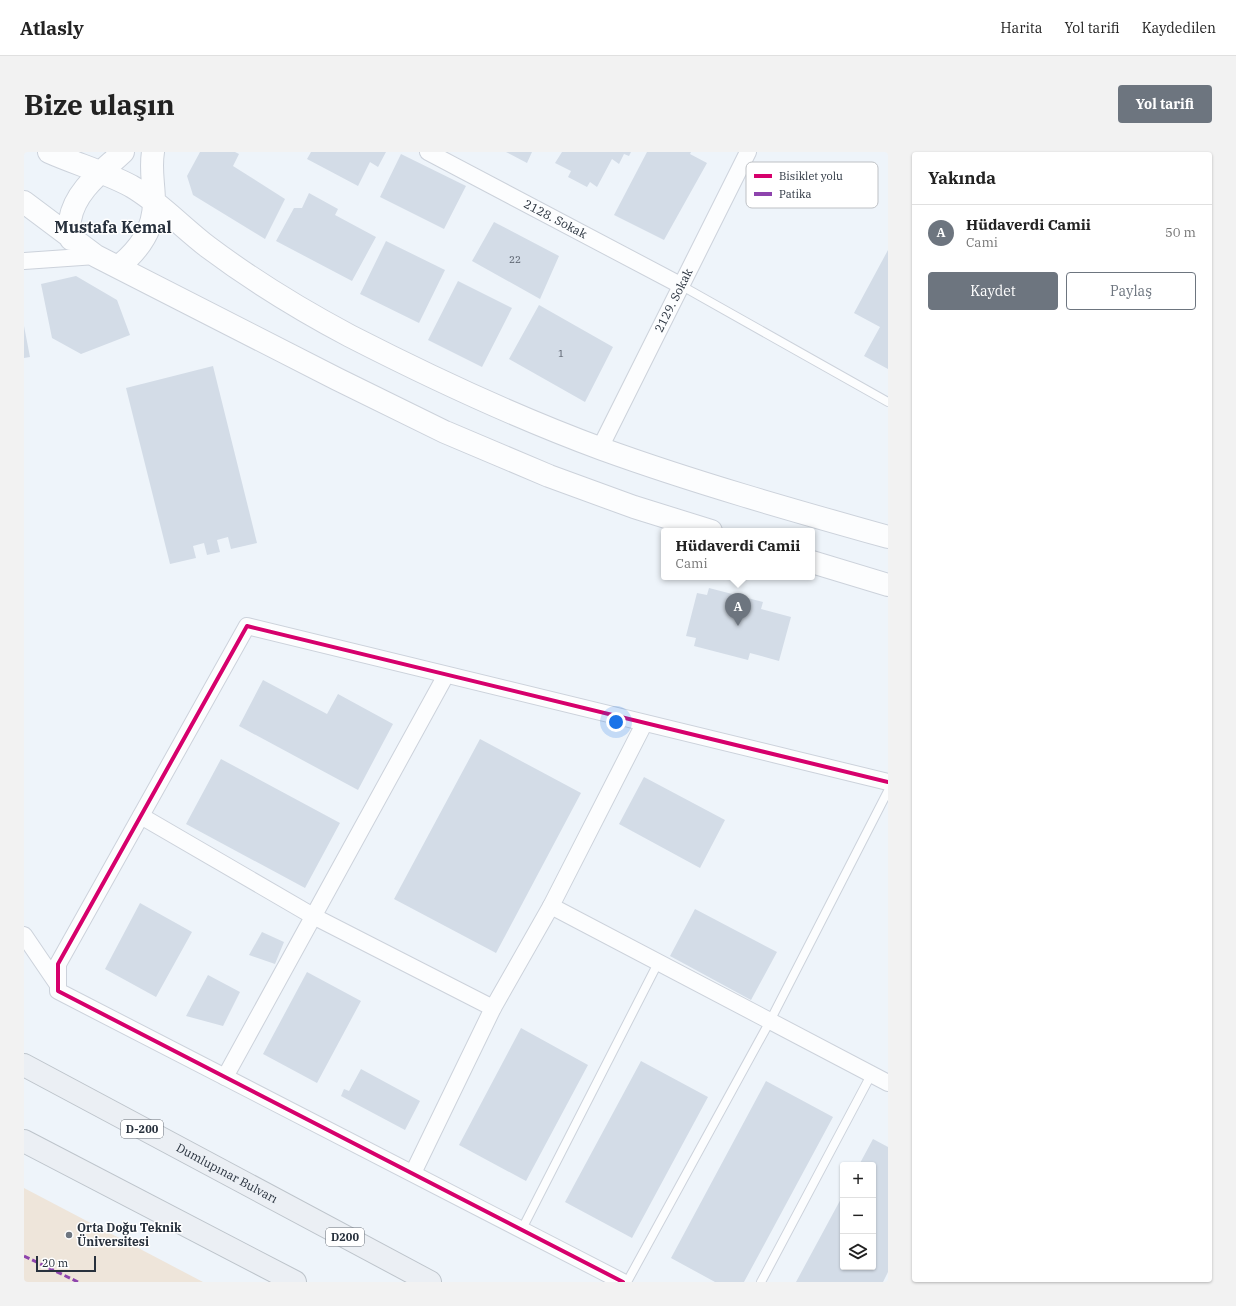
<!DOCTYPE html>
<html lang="tr">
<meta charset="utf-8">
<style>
:root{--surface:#fff;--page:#f2f2f2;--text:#222;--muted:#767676;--line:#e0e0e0;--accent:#6d757f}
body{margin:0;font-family:"IBM Plex Serif",serif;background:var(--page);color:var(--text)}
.controls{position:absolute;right:12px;bottom:12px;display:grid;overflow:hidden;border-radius:4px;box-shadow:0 1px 3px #0004}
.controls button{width:36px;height:36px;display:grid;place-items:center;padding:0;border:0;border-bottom:1px solid var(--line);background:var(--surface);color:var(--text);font:20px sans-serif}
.scale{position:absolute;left:12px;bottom:10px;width:60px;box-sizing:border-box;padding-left:4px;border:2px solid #28313d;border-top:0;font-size:11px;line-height:14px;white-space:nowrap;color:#28313d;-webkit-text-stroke:3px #fff;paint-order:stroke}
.you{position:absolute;left:592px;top:570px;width:14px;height:14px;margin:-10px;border:3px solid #fff;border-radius:50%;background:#1a73e8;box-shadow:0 0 0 6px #1a73e833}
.badge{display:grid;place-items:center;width:26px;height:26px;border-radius:50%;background:var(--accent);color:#fff;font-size:13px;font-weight:700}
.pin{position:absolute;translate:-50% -33px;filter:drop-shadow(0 1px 2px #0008)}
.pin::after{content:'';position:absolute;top:21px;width:14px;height:12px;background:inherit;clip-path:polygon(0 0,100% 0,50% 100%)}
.popup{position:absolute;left:637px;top:376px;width:154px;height:52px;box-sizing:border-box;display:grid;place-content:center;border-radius:4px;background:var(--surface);filter:drop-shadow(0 1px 3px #0005);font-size:13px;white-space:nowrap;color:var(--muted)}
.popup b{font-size:15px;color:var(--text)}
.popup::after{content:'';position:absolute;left:50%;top:100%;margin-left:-8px;border:8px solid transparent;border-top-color:var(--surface)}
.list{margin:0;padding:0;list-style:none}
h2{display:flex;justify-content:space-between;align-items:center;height:52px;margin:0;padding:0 16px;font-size:17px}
h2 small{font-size:13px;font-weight:400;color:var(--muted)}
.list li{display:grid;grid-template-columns:26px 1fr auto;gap:12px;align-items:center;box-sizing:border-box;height:56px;padding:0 16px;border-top:1px solid var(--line)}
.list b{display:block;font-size:15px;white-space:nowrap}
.list p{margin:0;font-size:13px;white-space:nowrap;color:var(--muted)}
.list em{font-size:13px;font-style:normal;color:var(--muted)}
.actions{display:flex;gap:8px;padding:12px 16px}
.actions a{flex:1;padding:9px 0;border:1px solid var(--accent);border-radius:4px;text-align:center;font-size:14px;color:var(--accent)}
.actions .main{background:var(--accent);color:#fff}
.icon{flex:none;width:22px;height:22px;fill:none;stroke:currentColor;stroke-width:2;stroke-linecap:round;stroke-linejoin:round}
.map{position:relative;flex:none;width:864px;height:1130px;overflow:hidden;border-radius:4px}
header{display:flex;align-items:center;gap:24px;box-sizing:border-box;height:56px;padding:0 20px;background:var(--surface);border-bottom:1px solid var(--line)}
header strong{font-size:19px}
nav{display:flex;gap:22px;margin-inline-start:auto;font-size:14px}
.intro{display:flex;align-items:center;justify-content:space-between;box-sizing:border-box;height:96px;padding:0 24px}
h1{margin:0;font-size:28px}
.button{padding:10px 18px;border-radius:4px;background:var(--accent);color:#fff;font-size:14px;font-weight:700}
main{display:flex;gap:24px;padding:0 24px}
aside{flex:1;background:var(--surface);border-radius:4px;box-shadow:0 1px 3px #0004}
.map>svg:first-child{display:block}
.green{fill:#eee5da}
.building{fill:#d3dce7}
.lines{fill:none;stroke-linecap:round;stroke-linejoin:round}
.lane-casing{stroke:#ccd2db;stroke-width:10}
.street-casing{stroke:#ccd2db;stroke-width:18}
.secondary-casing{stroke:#ccd2db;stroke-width:24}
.highway-casing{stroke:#bdc4cb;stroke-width:24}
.lane{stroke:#fcfdfe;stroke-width:8}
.street{stroke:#fcfdfe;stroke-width:16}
.secondary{stroke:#fcfdfe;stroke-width:22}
.highway{stroke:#ebeff4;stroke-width:22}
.quiet{stroke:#8e44ad;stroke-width:3;stroke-dasharray:6 3;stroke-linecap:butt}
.cycleway-casing{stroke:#fff;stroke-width:6}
.cycleway{stroke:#d6006c;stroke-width:4}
.poi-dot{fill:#6d757f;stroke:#fff;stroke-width:1.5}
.labels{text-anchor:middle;stroke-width:3;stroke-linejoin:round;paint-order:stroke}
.number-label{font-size:10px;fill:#545c68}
.shield{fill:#fff;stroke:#686f77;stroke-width:1}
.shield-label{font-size:11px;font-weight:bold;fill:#28313d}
.street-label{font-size:12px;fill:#28313d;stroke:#fff}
.poi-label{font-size:12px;font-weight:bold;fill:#28313d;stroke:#fff;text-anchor:start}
.district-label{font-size:16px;font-weight:bold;fill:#28313d;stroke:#fff}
.key{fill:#fff;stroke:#bec1c5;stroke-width:1}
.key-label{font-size:11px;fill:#28313d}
</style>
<header>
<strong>Atlasly</strong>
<nav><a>Harita</a><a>Yol tarifi</a><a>Kaydedilen</a></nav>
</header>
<div class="intro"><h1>Bize ulaşın</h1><a class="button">Yol tarifi</a></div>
<main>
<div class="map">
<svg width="864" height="1130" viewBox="0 0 864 1130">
<rect width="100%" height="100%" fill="#eef4fa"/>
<path class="green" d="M0,1036L179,1130H0Z"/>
<path class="building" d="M176,0H211L215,2L209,14L261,47L241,87L169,43L163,24Z
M287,0H362L354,15L346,10L334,34L283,7Z
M482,0H508L503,11Z
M538,0H607L605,4L600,2L595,12L588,7L573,35L566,30L563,35L544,25L547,19L531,11Z
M623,0H667L666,2L683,11L640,88L590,63Z
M377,2L442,34L420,77L356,45Z
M285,41L314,57L311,63L352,85L328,129L252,89L270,56H278Z
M470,70L535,104L516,147L448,109Z
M362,89L421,118L395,171L336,142Z
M864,98V217L840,204L856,175L830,161Z
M52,124L93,148L106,183L57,202L28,186L17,132Z
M434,129L488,156L458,215L404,188Z
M515,153L589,195L561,250L485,207Z
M0,174L6,205L0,206Z
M189,214L233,391L207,397L204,385L193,388L196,400L183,403L180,391L169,394L172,406L146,412L102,236Z
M685,436L739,450L737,457L767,465L755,509L726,501L724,508L670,494L672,486L662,484L673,441L683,443Z
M239,528L303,562L314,542L369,572L334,638L215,574Z
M456,587L557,641L472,801L370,747Z
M197,607L316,671L281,736L162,672Z
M620,625L701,668L676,716L595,672Z
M116,751L168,780L132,845L81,817Z
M671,757L753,800L727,848L646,804Z
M238,780L260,790L251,812L225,803Z
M283,820L337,849L293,931L239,902Z
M184,823L216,840L199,874L162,864Z
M497,876L564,913L502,1029L435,993Z
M617,909L684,945L608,1086L541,1050Z
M337,917L396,949L381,978L317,944L320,937L325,939Z
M742,929L809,965L720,1130H691L647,1106Z
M849,987L864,995V1120L859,1130H772L819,1043V1115H849V1013H835Z"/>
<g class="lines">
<defs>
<path id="lane" d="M658,134L864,250
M498,1077L634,811
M603,1130L746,869L864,639
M737,1130L847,923"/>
<g id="street">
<path id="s1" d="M404,0L658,134"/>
<path d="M0,109L72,104"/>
<path id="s2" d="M576,296L724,0"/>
<path d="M117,664L289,764L469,856"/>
<path d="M527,754L864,931"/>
<path d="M0,783L34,833"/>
<path d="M201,925L422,523"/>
<path d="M389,1021L469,856L527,754L620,572"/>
<path d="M599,1130L34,839V812L223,474L864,630"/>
</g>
<path id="secondary" d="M25,0C52,12 81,20 107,34C135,50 158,75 184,95C228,128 277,158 326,184C406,225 494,266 578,297C672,331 768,358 864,385
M0,50L72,104L313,227L421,280L525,324L610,355L687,379
M47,87C47,81 45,74 46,68C51,38 79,19 99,0
M94,115C115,98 130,78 130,50C130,33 126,17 129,0
M788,410L864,433"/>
<g id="highway">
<path id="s3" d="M0,913L406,1130"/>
<path d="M0,989L271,1130"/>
</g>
</defs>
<use href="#lane" class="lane-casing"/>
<use href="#street" class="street-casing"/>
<use href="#secondary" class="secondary-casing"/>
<use href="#highway" class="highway-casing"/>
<use href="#lane" class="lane"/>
<use href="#street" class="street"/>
<use href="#secondary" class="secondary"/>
<use href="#highway" class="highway"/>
<path class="quiet" d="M0,1104L54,1130"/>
<defs>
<path id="cycleway" d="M599,1130L34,839V812L223,474L864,630"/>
</defs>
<use href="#cycleway" class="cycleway-casing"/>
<use href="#cycleway" class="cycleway"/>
</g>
<circle class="poi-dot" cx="45" cy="1083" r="4"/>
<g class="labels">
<g class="number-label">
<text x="491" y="111">22</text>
<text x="537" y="205">1</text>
</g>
<g class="shield">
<rect x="97" y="968" width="42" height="18" rx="3"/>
<rect x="302" y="1076" width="38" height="18" rx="3"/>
</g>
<g class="shield-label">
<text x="118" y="981">D-200</text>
<text x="321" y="1089">D200</text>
</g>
<g class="street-label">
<text dy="4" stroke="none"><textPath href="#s1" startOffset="144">2128. Sokak</textPath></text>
<text dy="4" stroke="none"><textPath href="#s2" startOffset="165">2129. Sokak</textPath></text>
<text dy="4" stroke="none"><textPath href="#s3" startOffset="230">Dumlupınar Bulvarı</textPath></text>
</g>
<g class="poi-label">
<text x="53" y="1080">Orta Doğu Teknik<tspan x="53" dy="14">Üniversitesi</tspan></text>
</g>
<g class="district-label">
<text x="89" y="81">Mustafa Kemal</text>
</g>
</g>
<rect x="722" y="10" width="132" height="46" rx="6" class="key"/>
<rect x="730" y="22" width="18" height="4" fill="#d6006c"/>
<rect x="730" y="40" width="18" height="4" fill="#8e44ad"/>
<g class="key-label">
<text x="755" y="28">Bisiklet yolu</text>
<text x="755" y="46">Patika</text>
</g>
</svg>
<div class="controls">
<button>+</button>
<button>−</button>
<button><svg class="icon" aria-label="layers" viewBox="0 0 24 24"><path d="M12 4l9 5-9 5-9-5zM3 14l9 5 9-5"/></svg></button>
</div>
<div class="scale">20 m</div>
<div class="you"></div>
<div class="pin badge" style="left:714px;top:474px">A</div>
<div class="popup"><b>Hüdaverdi Camii</b>Cami</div>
</div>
<aside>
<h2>Yakında<small></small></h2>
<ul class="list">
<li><span class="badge">A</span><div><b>Hüdaverdi Camii</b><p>Cami</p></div><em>50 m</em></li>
</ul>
<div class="actions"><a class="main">Kaydet</a><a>Paylaş</a></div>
</aside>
</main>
